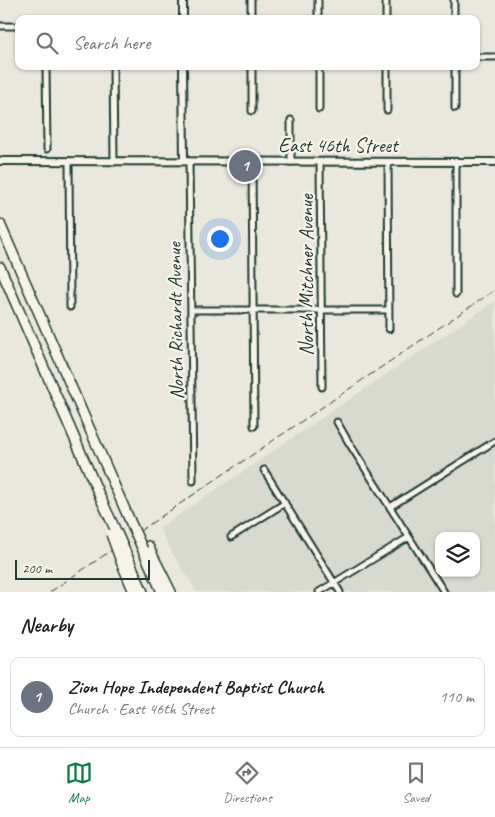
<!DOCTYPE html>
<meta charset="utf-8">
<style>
:root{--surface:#fff;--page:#f2f2f2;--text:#222;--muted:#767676;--line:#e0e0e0;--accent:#0b8043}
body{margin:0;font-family:Caveat,sans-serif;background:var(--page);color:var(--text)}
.controls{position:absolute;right:15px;bottom:15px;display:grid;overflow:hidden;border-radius:10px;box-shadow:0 1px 4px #0004}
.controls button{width:45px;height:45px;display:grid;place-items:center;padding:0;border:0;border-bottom:1px solid var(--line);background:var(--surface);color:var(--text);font:25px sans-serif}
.scale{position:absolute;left:15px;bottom:12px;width:135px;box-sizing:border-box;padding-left:5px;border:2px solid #1f3d34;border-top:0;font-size:14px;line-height:18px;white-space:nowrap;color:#1f3d34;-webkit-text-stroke:4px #f7f3e8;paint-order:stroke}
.you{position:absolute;left:219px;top:238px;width:18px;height:18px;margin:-12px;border:4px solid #fff;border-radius:50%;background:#1a73e8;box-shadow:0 0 0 8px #1a73e833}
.badge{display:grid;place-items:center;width:32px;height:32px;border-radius:50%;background:var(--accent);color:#fff;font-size:16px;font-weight:700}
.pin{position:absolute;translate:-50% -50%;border:2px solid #fff;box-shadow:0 1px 5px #0006}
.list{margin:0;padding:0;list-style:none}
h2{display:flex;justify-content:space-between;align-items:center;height:65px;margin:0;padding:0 20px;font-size:21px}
h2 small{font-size:16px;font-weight:400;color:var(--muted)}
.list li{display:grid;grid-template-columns:32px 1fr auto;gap:15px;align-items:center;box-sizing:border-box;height:80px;margin:0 10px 10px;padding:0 10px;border:1px solid var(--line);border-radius:10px}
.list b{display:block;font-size:19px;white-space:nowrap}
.list p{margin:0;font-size:16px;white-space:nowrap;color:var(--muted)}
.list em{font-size:16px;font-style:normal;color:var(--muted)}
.icon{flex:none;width:28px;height:28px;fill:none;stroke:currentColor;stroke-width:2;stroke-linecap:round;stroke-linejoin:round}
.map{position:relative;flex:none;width:495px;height:592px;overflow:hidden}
.search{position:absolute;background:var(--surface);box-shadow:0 1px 4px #0004;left:15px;right:15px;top:15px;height:55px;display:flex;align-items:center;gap:12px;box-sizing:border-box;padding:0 18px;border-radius:10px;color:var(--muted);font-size:19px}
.sheet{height:155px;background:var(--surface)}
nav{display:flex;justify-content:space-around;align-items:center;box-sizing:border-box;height:70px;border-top:1px solid var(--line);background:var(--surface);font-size:14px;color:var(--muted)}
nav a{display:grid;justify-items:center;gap:2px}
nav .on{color:var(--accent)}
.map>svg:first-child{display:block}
.built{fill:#d9dacf;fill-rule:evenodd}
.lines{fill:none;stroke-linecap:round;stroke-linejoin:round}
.minor-casing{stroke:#1f3d34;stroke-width:9}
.tertiary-casing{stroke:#1f3d34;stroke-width:10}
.motorway-casing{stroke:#1f3d34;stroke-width:12}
.minor{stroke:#f7f3e8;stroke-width:5}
.tertiary{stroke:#f7f3e8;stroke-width:6}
.motorway{stroke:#f7f3e8;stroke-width:9}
.rail{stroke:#1f3d34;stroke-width:1;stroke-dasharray:8 4;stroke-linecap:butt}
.motorway-bridge-casing{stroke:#1f3d34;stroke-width:12;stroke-linecap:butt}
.motorway-bridge{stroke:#f7f3e8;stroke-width:9}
.labels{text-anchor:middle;stroke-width:4.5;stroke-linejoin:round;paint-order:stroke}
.street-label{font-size:20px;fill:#1f3d34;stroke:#f7f3e8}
</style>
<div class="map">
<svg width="495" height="592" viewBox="0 0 495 592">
<rect width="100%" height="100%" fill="#eae8dd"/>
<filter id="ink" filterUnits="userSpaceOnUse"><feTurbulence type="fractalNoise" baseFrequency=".02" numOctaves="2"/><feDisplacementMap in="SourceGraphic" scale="10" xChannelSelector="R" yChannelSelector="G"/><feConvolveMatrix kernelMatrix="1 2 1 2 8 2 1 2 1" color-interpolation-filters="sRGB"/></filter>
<g filter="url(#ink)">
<path class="built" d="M495,301V592H197L172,553L159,528ZM439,536H476V573H439Z"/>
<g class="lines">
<defs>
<path id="minor" d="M251,0V19
M318,0V19
M386,0V19
M454,0V19
M0,26H19
M476,57H495
M46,66L47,149
M113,66L114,162
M319,66V109
M387,66V110
M455,66V108
M252,111V66
M69,161L70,307
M189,161L193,481
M252,161L254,426
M291,162V120
M320,162L322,387
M388,162L389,329
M456,162V294
M191,310H389
M337,422L349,443L444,592
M264,470L340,592
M390,507L495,441
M231,537L285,503
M319,592L409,537"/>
<path id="tertiary" d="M183,0V19
M183,66L184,161
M0,161L495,162"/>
<path id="motorway" d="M0,224L130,521
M0,267L101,499L116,531
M148,546L171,592
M143,550L162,592
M129,560L143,592
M122,564L134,592"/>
</defs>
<use href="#minor" class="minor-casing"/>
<use href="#tertiary" class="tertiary-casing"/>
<use href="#motorway" class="motorway-casing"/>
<use href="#minor" class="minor"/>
<use href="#tertiary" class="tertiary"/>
<use href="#motorway" class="motorway"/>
<path class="rail" d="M50,592L495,290"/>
<defs>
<path id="motorway-bridge" d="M130,521L143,550
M116,531L129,560
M111,534L122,564"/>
</defs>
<use href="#motorway-bridge" class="motorway-bridge-casing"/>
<use href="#motorway-bridge" class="motorway-bridge"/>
</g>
</g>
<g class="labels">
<g class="street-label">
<text x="338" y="152">East 46th Street</text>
<text transform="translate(306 275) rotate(-90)" y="7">North Mitchner Avenue</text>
<text transform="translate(175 321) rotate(-91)" y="7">North Richardt Avenue</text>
</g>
</g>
</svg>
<div class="controls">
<button><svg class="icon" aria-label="layers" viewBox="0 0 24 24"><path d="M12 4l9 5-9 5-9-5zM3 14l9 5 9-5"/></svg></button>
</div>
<div class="scale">200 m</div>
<div class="you"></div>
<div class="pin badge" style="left:245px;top:166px;background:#6b7280">1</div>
<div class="search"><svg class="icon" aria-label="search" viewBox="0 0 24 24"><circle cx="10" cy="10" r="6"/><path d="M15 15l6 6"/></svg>Search here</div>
</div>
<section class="sheet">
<h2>Nearby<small></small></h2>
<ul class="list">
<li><span class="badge" style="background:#6b7280">1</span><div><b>Zion Hope Independent Baptist Church</b><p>Church · East 46th Street</p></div><em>110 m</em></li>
</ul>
</section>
<nav>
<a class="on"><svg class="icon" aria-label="map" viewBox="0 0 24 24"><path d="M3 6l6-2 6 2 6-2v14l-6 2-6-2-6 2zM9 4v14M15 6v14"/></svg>Map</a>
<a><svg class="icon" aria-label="directions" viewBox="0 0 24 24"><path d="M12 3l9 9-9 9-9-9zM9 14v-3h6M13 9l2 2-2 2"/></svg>Directions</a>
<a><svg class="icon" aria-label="saved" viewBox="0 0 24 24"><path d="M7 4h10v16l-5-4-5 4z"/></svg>Saved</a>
</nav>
